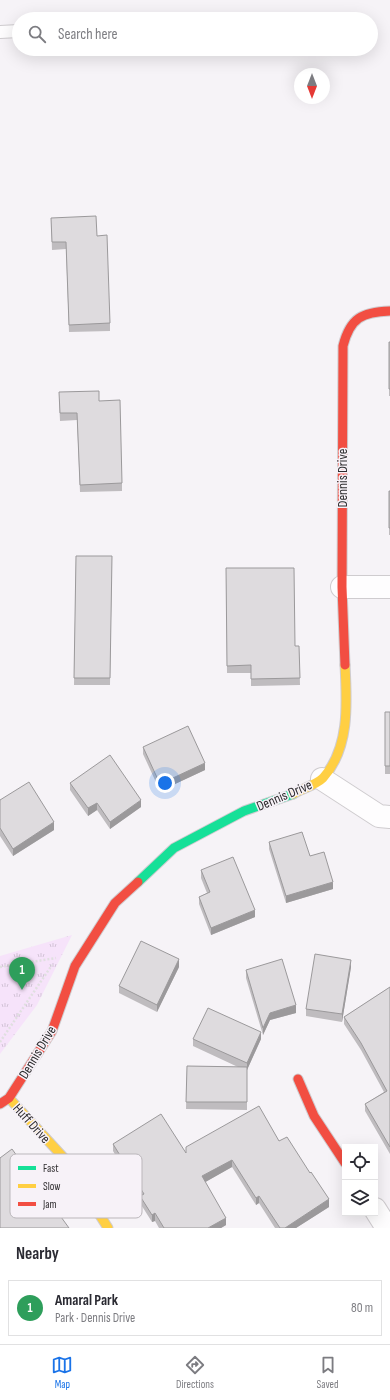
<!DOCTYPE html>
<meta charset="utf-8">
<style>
:root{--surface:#fff;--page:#f2f2f3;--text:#2b2b33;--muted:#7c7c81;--line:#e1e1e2;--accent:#1a73e8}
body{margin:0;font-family:"Sofia Sans Condensed",sans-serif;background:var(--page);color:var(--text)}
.controls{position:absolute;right:12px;bottom:12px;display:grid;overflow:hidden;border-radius:0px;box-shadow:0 4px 16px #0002}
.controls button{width:36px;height:36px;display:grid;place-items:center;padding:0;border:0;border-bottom:1px solid var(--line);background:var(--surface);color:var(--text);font:20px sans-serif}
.compass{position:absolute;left:294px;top:68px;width:36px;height:36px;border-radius:50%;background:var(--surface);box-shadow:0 4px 16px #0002;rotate:180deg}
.you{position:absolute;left:165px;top:783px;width:14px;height:14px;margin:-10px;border:3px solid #fff;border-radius:50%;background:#1a73e8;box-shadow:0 0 0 6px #1a73e833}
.badge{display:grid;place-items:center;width:26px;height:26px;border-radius:50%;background:var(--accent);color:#fff;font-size:13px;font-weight:700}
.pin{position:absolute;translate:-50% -33px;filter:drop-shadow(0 1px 2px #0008)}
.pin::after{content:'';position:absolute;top:21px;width:14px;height:12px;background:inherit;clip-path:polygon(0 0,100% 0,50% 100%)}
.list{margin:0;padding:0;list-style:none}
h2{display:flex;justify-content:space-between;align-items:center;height:52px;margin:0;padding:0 16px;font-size:17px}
h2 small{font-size:13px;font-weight:400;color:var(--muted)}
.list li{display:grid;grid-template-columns:26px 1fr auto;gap:12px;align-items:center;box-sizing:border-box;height:56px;margin:0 8px 8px;padding:0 8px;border:1px solid var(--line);border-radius:0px}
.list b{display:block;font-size:15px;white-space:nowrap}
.list p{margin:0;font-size:13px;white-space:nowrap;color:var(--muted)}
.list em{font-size:13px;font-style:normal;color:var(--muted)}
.icon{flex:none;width:22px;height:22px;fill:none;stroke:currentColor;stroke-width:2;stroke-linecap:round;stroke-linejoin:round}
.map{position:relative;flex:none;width:390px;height:1228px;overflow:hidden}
.search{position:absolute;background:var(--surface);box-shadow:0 4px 16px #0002;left:12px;right:12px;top:12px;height:44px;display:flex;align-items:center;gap:10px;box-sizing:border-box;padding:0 14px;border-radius:22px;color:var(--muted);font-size:15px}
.sheet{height:116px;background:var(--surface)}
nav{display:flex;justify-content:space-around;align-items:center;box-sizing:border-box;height:56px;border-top:1px solid var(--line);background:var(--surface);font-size:11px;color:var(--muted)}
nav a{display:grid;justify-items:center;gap:2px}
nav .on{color:var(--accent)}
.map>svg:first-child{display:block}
.park{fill:url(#park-tufts)}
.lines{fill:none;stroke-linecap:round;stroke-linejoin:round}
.lane-casing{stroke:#cfcccf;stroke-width:14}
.street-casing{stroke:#cfcccf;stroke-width:24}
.fast-casing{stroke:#cfcccf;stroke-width:11}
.slow-casing{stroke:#cfcccf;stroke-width:11}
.jam-casing{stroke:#cfcccf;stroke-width:11}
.path{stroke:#e0dfe0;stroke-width:2.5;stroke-dasharray:2 2;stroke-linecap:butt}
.lane{stroke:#fefdfe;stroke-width:12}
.street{stroke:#fefdfe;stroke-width:22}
.fast{stroke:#16e098;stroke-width:9}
.slow{stroke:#ffcf43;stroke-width:9}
.jam{stroke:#f24e42;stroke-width:9}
.wall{fill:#bfbcbf}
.shaded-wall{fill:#9b999b}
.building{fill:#dedbde;stroke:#9b999b}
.labels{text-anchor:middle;stroke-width:3;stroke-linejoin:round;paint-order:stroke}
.street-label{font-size:14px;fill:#2e2c2e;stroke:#f7f2f8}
.key{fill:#f7f2f8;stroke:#bbb7bb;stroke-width:1}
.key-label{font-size:11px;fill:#2e2c2e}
</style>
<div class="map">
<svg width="390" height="1228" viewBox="0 0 390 1228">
<defs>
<pattern id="park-tufts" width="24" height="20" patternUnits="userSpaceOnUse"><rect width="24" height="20" fill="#f6e3fa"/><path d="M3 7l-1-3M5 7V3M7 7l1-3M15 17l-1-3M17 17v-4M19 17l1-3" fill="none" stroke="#d3c3d7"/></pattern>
</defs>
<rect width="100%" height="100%" fill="#f6f3f7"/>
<path class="park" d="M72,935L37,1005L0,1054V956Z"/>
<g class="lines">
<defs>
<path id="lane" d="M0,32L19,31"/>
<path id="street" d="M342,587H390
M322,779L379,816L390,817
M375,1209L387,1228"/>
<path id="fast" d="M138,882L174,848L244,811L293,794"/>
<path id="slow" d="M293,794C301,789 316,785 323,778C350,748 347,703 345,665
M9,1098L63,1157L108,1228"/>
<path id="jam" d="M345,665L342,587L343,346C350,318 362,312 390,311
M298,1079L314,1116L345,1163
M0,1104L9,1098L52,1031L75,966L115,903L138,882"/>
</defs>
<use href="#lane" class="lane-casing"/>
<use href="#street" class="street-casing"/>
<use href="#fast" class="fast-casing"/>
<use href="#slow" class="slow-casing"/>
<use href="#jam" class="jam-casing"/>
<path class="path" d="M0,967L56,958
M0,1042L52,965"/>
<use href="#lane" class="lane"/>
<use href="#street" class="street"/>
<use href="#fast" class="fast"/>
<use href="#slow" class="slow"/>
<use href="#jam" class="jam"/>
</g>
<path class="wall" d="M51,218L97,236L110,323V331L69,332L66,249L52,250Z
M389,342H390V396H389Z
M59,399L99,401L122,483V491L80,492L77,420L60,421Z
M389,491H390V535H389Z
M76,556H112L110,685H74Z
M226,568L295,646H299L300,685L251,686V673H227Z
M385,712H390V774H385Z
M143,747L205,770L160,791L143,754Z
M70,783L141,807L110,829L97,810L88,816L70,790Z
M0,800L54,830L13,856L0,836Z
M269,842L310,856L333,889L286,903L269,849Z
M201,870L255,917L211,935L199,904V897L207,893L201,878Z
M179,967L157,1012L119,993V986Z
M351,967L342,1022L306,1016V1009Z
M246,970L296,1013L270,1020L263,1035L246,978Z
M390,987V1154L365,1111V1104L384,1092L361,1050L344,1024V1017Z
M193,1039H261L247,1070V1110L186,1109L187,1066L238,1067L193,1046Z
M279,1141L310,1173L329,1207L296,1228H275L259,1203L256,1205L232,1167L205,1182L226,1225L221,1228H159L155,1221L152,1222L140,1203V1196L113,1151V1144L186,1153Z"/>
<path class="shaded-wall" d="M205,763V770L160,791V784Z
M141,800V807L110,829V822Z
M97,803V810L88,816V808Z
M54,822V830L13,856V849Z
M333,882V889L286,903V896Z
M255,910V917L211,935V928Z
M179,959V967L157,1012V1005Z
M351,960V967L342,1022V1014Z
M296,1005V1013L270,1020L263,1035V1028L270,1013Z
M261,1032V1039L247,1070V1110V1063Z
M232,1160V1167L202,1184V1176Z
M259,1196V1203L256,1205V1198Z
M329,1199V1207L296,1228H285Z
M155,1213V1221L152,1222V1215Z
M226,1218V1225L221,1228H208Z"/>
<path class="building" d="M96,216L97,236L107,235L110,323L69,325L66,242H52L51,218Z
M389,342H390V389H389Z
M99,391V401L120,400L122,483L80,485L77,413H60L59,392Z
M389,491H390V528H389Z
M76,556H112L110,678H74Z
M226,568H294L295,646H299L300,678L251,679V665L227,666Z
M385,712H390V766H385Z
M188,726L205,763L160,784L143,747Z
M110,755L141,800L110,822L97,803L88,808L70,783Z
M29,782L54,822L13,849L0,828V800Z
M302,832L310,856L324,852L333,882L286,896L269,842Z
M233,857L255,910L211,928L199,897L210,892L201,870Z
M141,941L179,959L157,1005L119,986Z
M315,954L351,960L342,1014L306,1009Z
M282,959L296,1005L270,1013L263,1028L246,970Z
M390,987V1147L365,1104L387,1091L361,1043L344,1017Z
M208,1008L261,1032L247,1063L193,1039Z
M187,1066L247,1067V1102H186Z
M259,1106L279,1141L287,1137L310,1173L311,1172L329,1199L285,1228H280L259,1196L256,1198L232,1160L202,1176L226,1218L208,1228H164L155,1213L152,1215L140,1196L144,1194L113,1144L161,1114L186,1153V1147Z
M12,1149L69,1228H0V1158Z"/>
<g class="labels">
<g class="street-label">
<text transform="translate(342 478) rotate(-90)" y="5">Dennis Drive</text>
<text transform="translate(284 795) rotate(-23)" y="5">Dennis Drive</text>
<text transform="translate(37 1052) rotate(-59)" y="5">Dennis Drive</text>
<text transform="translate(32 1123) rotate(48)" y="5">Huff Drive</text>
</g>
</g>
<rect x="10" y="1154" width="132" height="64" rx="6" class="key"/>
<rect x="18" y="1166" width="18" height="4" fill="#16e098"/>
<rect x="18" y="1184" width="18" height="4" fill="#ffcf43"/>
<rect x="18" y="1202" width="18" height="4" fill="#f24e42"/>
<g class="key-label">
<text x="43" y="1172">Fast</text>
<text x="43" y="1190">Slow</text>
<text x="43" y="1208">Jam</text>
</g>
</svg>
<div class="controls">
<button><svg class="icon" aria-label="locate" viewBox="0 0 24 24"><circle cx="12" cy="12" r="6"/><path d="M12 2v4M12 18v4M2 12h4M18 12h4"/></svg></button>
<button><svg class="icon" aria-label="layers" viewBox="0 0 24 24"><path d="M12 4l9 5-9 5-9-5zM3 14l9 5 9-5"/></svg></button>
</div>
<svg class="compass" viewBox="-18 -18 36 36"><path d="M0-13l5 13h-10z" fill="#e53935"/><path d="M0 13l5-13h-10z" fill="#7c7c81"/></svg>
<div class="you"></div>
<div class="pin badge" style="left:22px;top:990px;background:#2e9e5b">1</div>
<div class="search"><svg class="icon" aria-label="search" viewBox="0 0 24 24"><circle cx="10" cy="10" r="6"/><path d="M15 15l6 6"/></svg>Search here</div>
</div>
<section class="sheet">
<h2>Nearby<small></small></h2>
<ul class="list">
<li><span class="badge" style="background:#2e9e5b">1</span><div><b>Amaral Park</b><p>Park · Dennis Drive</p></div><em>80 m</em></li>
</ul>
</section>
<nav>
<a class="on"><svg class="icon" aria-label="map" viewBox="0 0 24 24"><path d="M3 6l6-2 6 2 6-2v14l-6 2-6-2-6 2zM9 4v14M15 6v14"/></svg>Map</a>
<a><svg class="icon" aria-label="directions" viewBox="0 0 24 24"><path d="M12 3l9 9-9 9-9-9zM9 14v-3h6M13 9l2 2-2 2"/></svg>Directions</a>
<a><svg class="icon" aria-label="saved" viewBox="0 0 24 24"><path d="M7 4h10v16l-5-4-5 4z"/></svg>Saved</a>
</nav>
